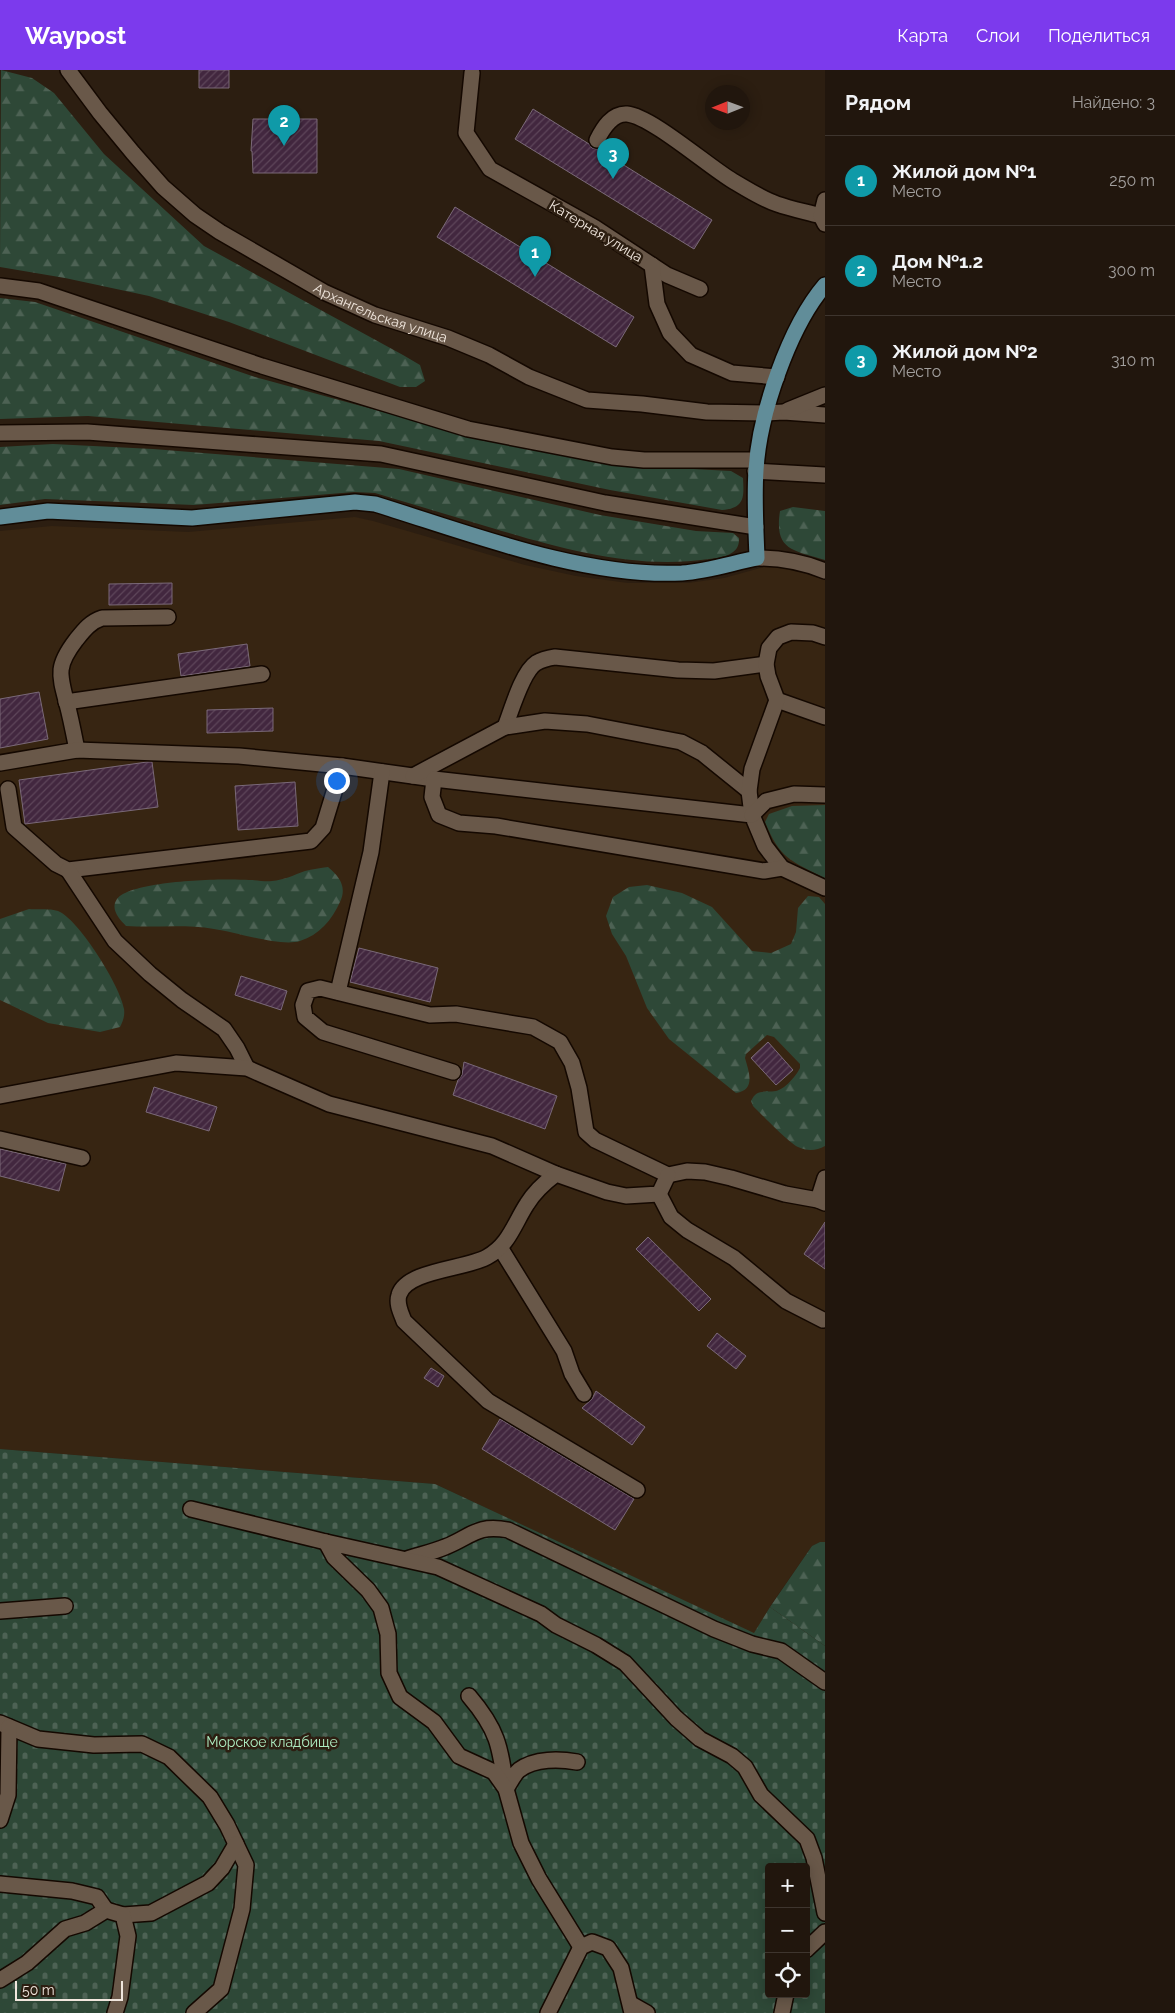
<!DOCTYPE html>
<html lang="ru">
<meta charset="utf-8">
<style>
:root{--surface:#21160d;--page:#291f16;--text:#f1f3f6;--muted:#a29f9d;--line:#3e352e;--accent:#7c3aed}
body{margin:0;font-family:Raleway,sans-serif;background:var(--page);color:var(--text)}
.controls{position:absolute;right:15px;bottom:15px;display:grid;overflow:hidden;border-radius:5px;box-shadow:0 2px 12px #0003}
.controls button{width:45px;height:45px;display:grid;place-items:center;padding:0;border:0;border-bottom:1px solid var(--line);background:var(--surface);color:var(--text);font:25px sans-serif}
.compass{position:absolute;left:705px;top:15px;width:45px;height:45px;border-radius:50%;background:var(--surface);box-shadow:0 2px 12px #0003;rotate:269deg}
.scale{position:absolute;left:15px;bottom:12px;width:108px;box-sizing:border-box;padding-left:5px;border:2px solid #f0e6dd;border-top:0;font-size:14px;line-height:18px;white-space:nowrap;color:#f0e6dd;-webkit-text-stroke:4px #2c1e11;paint-order:stroke}
.you{position:absolute;left:336px;top:710px;width:18px;height:18px;margin:-12px;border:4px solid #fff;border-radius:50%;background:#1a73e8;box-shadow:0 0 0 8px #1a73e833}
.badge{display:grid;place-items:center;width:32px;height:32px;border-radius:50%;background:var(--accent);color:#fff;font-size:16px;font-weight:700}
.pin{position:absolute;translate:-50% -41px;filter:drop-shadow(0 1px 2px #0008)}
.pin::after{content:'';position:absolute;top:26px;width:18px;height:15px;background:inherit;clip-path:polygon(0 0,100% 0,50% 100%)}
.list{margin:0;padding:0;list-style:none}
h2{display:flex;justify-content:space-between;align-items:center;height:65px;margin:0;padding:0 20px;font-size:21px}
h2 small{font-size:16px;font-weight:400;color:var(--muted)}
.list li{display:grid;grid-template-columns:32px 1fr auto;gap:15px;align-items:center;box-sizing:border-box;height:90px;padding:0 20px;border-top:1px solid var(--line)}
.list b{display:block;font-size:19px;white-space:nowrap}
.list p{margin:0;font-size:16px;white-space:nowrap;color:var(--muted)}
.list em{font-size:16px;font-style:normal;color:var(--muted)}
.icon{flex:none;width:28px;height:28px;fill:none;stroke:currentColor;stroke-width:2;stroke-linecap:round;stroke-linejoin:round}
.map{position:relative;flex:none;width:825px;height:1943px;overflow:hidden}
header{display:flex;align-items:center;gap:30px;box-sizing:border-box;height:70px;padding:0 25px;background:var(--accent);color:#fff}
header strong{font-size:24px}
nav{display:flex;gap:28px;margin-inline-start:auto;font-size:18px}
main{display:flex}
aside{flex:1;background:var(--surface)}
.map>svg:first-child{display:block}
.built{fill:#372512}
.forest{fill:url(#forest-firs)}
.cemetery{fill:url(#cemetery-stones);fill-rule:evenodd}
.building{fill:url(#building-hatch);stroke:#7a6978}
.lines{fill:none;stroke-linecap:round;stroke-linejoin:round}
.minor-casing{stroke:#140800;stroke-width:18}
.major-casing{stroke:#140800;stroke-width:18}
.minor{stroke:#695849;stroke-width:15}
.major{stroke:#618d99;stroke-width:15}
.labels{text-anchor:middle;stroke-width:5;stroke-linejoin:round;paint-order:stroke}
.street-label{font-size:14px;fill:#f0e6dd;stroke:#2c1e11}
.park-label{font-size:14px;fill:#aeedc2;stroke:#2c1e11}
</style>
<header>
<strong>Waypost</strong>
<nav><a>Карта</a><a>Слои</a><a>Поделиться</a></nav>
</header>
<main>
<div class="map">
<svg width="825" height="1943" viewBox="0 0 825 1943">
<defs>
<pattern id="forest-firs" width="22" height="20" patternUnits="userSpaceOnUse" patternTransform="scale(1.25)"><rect width="22" height="20" fill="#2e4837"/><path d="M5 1l3.5 6h-7zM16 11l3.5 6h-7z" fill="#4d6254"/></pattern>
<pattern id="cemetery-stones" width="16" height="16" patternUnits="userSpaceOnUse" patternTransform="scale(1.25)"><rect width="16" height="16" fill="#2e4837"/><path d="M2 7V4a2 2 0 0 1 4 0v3zM10 15v-3a2 2 0 0 1 4 0v3z" fill="#4d6254"/></pattern>
<pattern id="building-hatch" width="6" height="6" patternUnits="userSpaceOnUse" patternTransform="scale(1.25)"><rect width="6" height="6" fill="#42273f"/><path d="M-1 1l2-2M0 6l6-6M5 7l2-2" fill="none" stroke="#5e465a"/></pattern>
</defs>
<rect width="100%" height="100%" fill="#2c1e11"/>
<path class="built" d="M355,447L373,451L525,495L576,506L628,513H688L724,508L771,495L812,501L825,506V1472H820L812,1476L773,1532L754,1564L435,1414L0,1379V461L52,456L188,462Z"/>
<path class="forest" d="M1,0L32,8L54,23L104,84L204,176L403,285L420,295L425,311L416,317H400L229,252L149,226L65,208L0,197Z
M0,228L35,232L255,307L460,363L580,389L618,395L731,401L743,408C744,427 745,438 722,440L610,420L379,371L88,346L0,349Z
M53,374L153,379L399,399L600,445L696,461L733,463L739,468C740,485 723,487 709,489C636,500 562,479 492,458C453,446 414,435 375,423L354,422L194,435L45,429L0,435V377Z
M793,437L825,441V490C793,480 774,481 780,441Z
M825,735V808C791,791 780,789 765,752L769,744L792,736Z
M328,797C340,807 347,817 340,832C332,850 319,865 300,871C280,877 236,862 214,859C185,854 155,858 126,856C119,849 110,839 117,829C131,810 225,808 249,810C257,810 265,812 272,811C284,810 294,805 305,801C312,799 321,798 328,797Z
M647,815L682,823L712,837L752,881L771,883L791,874L796,862L798,838L808,826L819,827L825,834V1076C816,1081 807,1081 798,1077C789,1073 762,1045 753,1036L751,1031C757,1018 764,1023 776,1021C785,1019 796,1006 800,998V994L774,967L767,965L746,984L745,988C749,1002 756,1020 736,1023L669,969L647,938L626,886L612,864L606,846L613,827L629,817Z
M29,839C38,840 53,838 60,842C80,852 121,917 124,939C125,946 123,951 120,957L100,962L48,953L0,930V849Z
M820,1472H825V1576L770,1537L812,1476Z"/>
<path class="cemetery" d="M0,1379L435,1414L754,1563L770,1537L825,1576V1943H0ZM769,1797H806V1924H769Z"/>
<path class="building" d="M199,0H229V18H199Z
M533,39L589,74L592,78L598,79L712,150L694,179L515,69Z
M253,49H317V103H253L252,81H251Z
M455,137L634,247L616,277L437,167Z
M172,513V534L109,535V514Z
M247,574L250,596L181,606L178,584Z
M39,622L48,669L0,678V629Z
M273,638V661L207,663V640Z
M147,692H152L158,737L25,754L19,710Z
M295,712L298,756L238,760L235,716Z
M359,878L438,898L430,932L350,912Z
M241,906L287,921L281,940L235,925Z
M768,972L793,1000L776,1015L751,988Z
M464,992L557,1026L545,1059L453,1025L458,1010L462,1005Z
M154,1017L217,1037L209,1061L146,1042Z
M0,1079L66,1094L59,1121L0,1106Z
M825,1152V1199L804,1184Z
M648,1167L711,1229L699,1241L636,1179Z
M717,1263L746,1286L736,1299L707,1276Z
M431,1298L444,1306L438,1317L424,1308Z
M596,1321L645,1357L632,1375L582,1338L592,1329Z
M500,1349L634,1429L615,1460L482,1379Z"/>
<g class="lines">
<defs>
<g id="minor">
<path id="s1" d="M68,0L100,43L133,83L163,117L195,145L220,162L324,222L375,245L448,268L489,285L529,307L587,330L642,334L707,342L766,343L784,342L825,345"/>
<path d="M472,3L466,63L490,99L594,157L667,205L700,219"/>
<path d="M597,70C603,58 612,43 627,44C651,46 709,97 733,111C747,119 762,129 777,134C791,139 807,142 821,146"/>
<path d="M825,154L821,146L825,130"/>
<path d="M652,195L657,234L670,263L691,285L732,303L777,307"/>
<path d="M0,216L39,221L262,296L468,359L612,387L644,390H756"/>
<path d="M788,340L825,325"/>
<path d="M0,363L87,362L381,384L605,433L756,457"/>
<path d="M755,401L825,405"/>
<path d="M757,488C781,488 803,492 825,501"/>
<path d="M777,630L825,647"/>
<path d="M66,632L262,604"/>
<path d="M505,657C511,642 522,602 536,593C541,590 548,588 555,587L678,600L714,601L766,594"/>
<path d="M77,680C74,665 71,649 67,634C59,604 56,596 76,570C84,560 90,552 102,548L168,547"/>
<path d="M0,693L77,680L239,686L342,696L434,709L752,745L765,776L782,798L825,818"/>
<path d="M413,706L505,657L545,651L587,654L681,672L702,683L749,721"/>
<path d="M434,709L432,727L439,745L459,753L496,756L764,801L782,798"/>
<path d="M8,719L14,757L56,794L68,800L311,771L323,758L342,696"/>
<path d="M752,745L749,721L752,699L777,630L768,606L766,594L769,578L778,567L791,562L813,563L825,567"/>
<path d="M752,745L766,731L794,724L825,725"/>
<path d="M68,800L115,871L150,904L182,930L224,959L237,978L247,998"/>
<path d="M338,922L371,782L382,702"/>
<path d="M453,1002L323,962L305,947L303,935L308,921L320,918L430,945L456,944L533,957L560,972L572,993L579,1018L586,1062L595,1070L668,1105L687,1101L705,1102L731,1108L785,1124L818,1130L825,1133"/>
<path d="M0,1026L176,993L247,998L329,1034L492,1076L556,1104"/>
<path d="M0,1069L82,1088"/>
<path d="M659,1124L671,1147L687,1160L734,1188L786,1231L823,1250"/>
<path d="M818,1130L825,1108"/>
<path d="M501,1179L564,1281L572,1304L584,1324"/>
<path d="M637,1420L488,1331L404,1251C401,1243 396,1234 399,1225C406,1200 466,1199 487,1187C509,1175 514,1154 527,1134C535,1121 544,1113 556,1104L607,1122L626,1126L659,1124L668,1105"/>
<path d="M191,1439L326,1472"/>
<path d="M407,1489C419,1485 433,1482 445,1477C471,1467 476,1454 508,1460L714,1559L752,1574L781,1581L825,1612"/>
<path d="M0,1541L65,1536"/>
<path d="M469,1626C498,1660 500,1676 506,1719C510,1713 514,1704 519,1700C535,1688 560,1689 577,1692"/>
<path d="M0,1653L38,1669L94,1675L142,1674L169,1687L210,1727L227,1755L246,1795L242,1839L221,1919L194,1943"/>
<path d="M0,1750L8,1725L9,1657"/>
<path d="M0,1814L72,1821L97,1827L106,1840"/>
<path d="M123,1845L151,1843L208,1813L222,1798L236,1774"/>
<path d="M581,1877L539,1809L521,1773L506,1719L494,1702L459,1686L434,1652L400,1627L389,1603L388,1564L381,1538L368,1520L334,1487L326,1472L438,1497L541,1544L556,1555L596,1575L625,1593L676,1648L700,1669L732,1686L745,1697L761,1725L807,1769L814,1788L825,1843"/>
<path d="M806,1880L825,1862"/>
<path d="M0,1910L27,1893L65,1859L85,1853L106,1840L123,1845L128,1866L120,1927L115,1943"/>
<path d="M631,1934L647,1943"/>
<path d="M548,1943L581,1877L592,1872L608,1878L621,1898L632,1943"/>
<path d="M782,1943L786,1924"/>
</g>
<path id="major" d="M0,447L48,441L192,448L355,432L375,434C469,463 584,508 682,503C708,501 732,493 757,488C756,459 754,429 756,400C759,345 789,257 825,215"/>
</defs>
<use href="#minor" class="minor-casing"/>
<use href="#major" class="major-casing"/>
<use href="#minor" class="minor"/>
<use href="#major" class="major"/>
</g>
<g class="labels">
<g class="street-label">
<text transform="translate(596 161) rotate(31)" y="5">Катерная улица</text>
<text dy="5" stroke="none"><textPath href="#s1" startOffset="404">Архангельская улица</textPath></text>
</g>
<g class="park-label">
<text x="272" y="1677">Морское кладбище</text>
</g>
</g>
</svg>
<div class="controls">
<button>+</button>
<button>−</button>
<button><svg class="icon" aria-label="locate" viewBox="0 0 24 24"><circle cx="12" cy="12" r="6"/><path d="M12 2v4M12 18v4M2 12h4M18 12h4"/></svg></button>
</div>
<svg class="compass" viewBox="-18 -18 36 36"><path d="M0-13l5 13h-10z" fill="#e53935"/><path d="M0 13l5-13h-10z" fill="#a29f9d"/></svg>
<div class="scale">50 m</div>
<div class="you"></div>
<div class="pin badge" style="left:535px;top:207px;background:#0f9aa8">1</div>
<div class="pin badge" style="left:284px;top:76px;background:#0f9aa8">2</div>
<div class="pin badge" style="left:613px;top:109px;background:#0f9aa8">3</div>
</div>
<aside>
<h2>Рядом<small>Найдено: 3</small></h2>
<ul class="list">
<li><span class="badge" style="background:#0f9aa8">1</span><div><b>Жилой дом №1</b><p>Место</p></div><em>250 m</em></li>
<li><span class="badge" style="background:#0f9aa8">2</span><div><b>Дом №1.2</b><p>Место</p></div><em>300 m</em></li>
<li><span class="badge" style="background:#0f9aa8">3</span><div><b>Жилой дом №2</b><p>Место</p></div><em>310 m</em></li>
</ul>
</aside>
</main>
